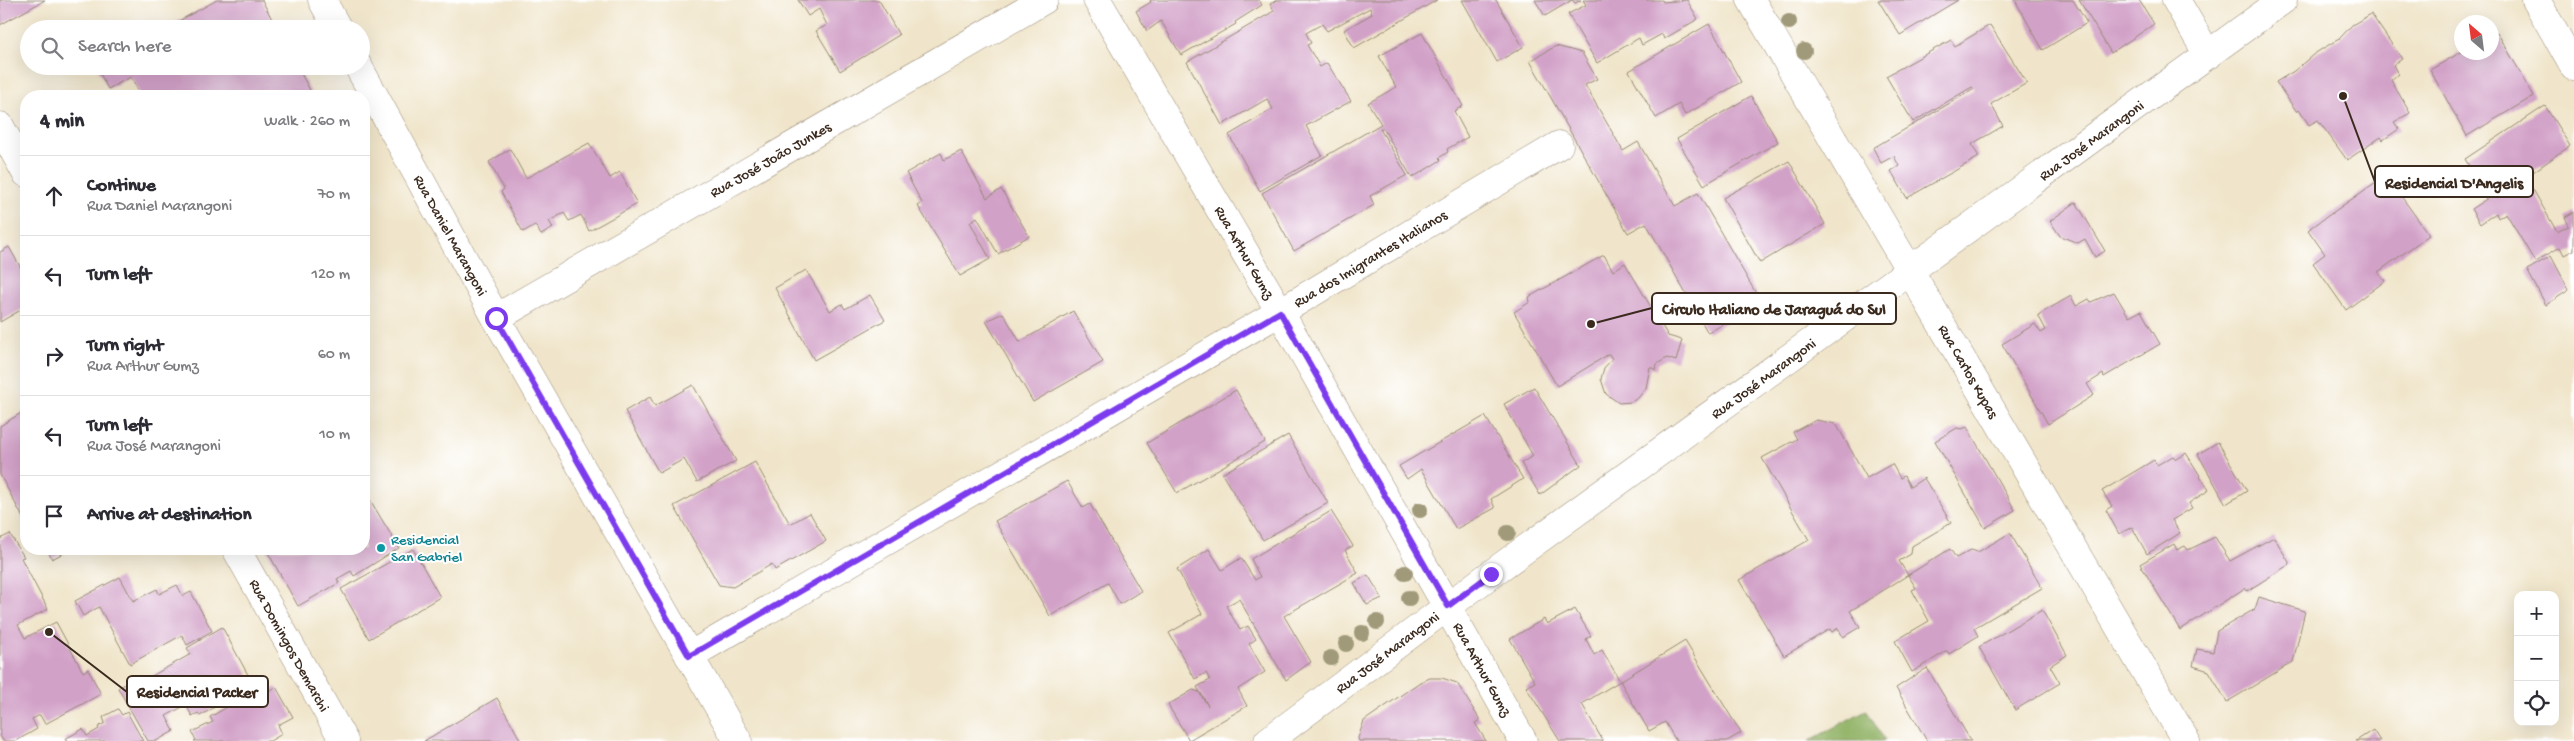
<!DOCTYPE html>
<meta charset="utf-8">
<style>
:root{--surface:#fff;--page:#f2f2f3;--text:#2b2b33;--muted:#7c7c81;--line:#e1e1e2}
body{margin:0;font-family:"Gochi Hand",sans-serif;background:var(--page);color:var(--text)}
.controls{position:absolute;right:15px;bottom:15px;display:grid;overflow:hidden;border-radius:10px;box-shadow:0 5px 20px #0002}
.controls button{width:45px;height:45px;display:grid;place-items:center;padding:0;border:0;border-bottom:1px solid var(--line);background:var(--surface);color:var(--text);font:25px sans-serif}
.compass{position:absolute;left:2454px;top:15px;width:45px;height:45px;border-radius:50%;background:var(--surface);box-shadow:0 5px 20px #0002;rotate:332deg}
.stop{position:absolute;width:15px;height:15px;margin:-11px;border:4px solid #7c3aed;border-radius:50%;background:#fff}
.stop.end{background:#7c3aed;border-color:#fff;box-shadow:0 1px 5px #0008}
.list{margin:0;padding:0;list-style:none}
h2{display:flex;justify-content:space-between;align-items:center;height:65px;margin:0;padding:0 20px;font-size:21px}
h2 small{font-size:16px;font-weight:400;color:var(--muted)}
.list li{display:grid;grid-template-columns:32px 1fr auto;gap:15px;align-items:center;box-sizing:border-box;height:80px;padding:0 20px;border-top:1px solid var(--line)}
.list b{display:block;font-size:19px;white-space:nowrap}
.list p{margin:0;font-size:16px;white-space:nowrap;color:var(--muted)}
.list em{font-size:16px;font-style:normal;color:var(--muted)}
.icon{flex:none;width:28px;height:28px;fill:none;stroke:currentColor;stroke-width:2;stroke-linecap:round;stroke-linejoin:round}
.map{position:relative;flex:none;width:2574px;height:741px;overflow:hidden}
.search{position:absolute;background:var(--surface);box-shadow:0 5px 20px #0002;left:20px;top:20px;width:350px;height:55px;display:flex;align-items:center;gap:12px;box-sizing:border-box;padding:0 18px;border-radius:28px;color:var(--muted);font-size:19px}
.panel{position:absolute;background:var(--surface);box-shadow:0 5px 20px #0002;left:20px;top:90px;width:350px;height:465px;border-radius:20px}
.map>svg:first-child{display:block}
.forest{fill:#92b366;stroke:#666e42}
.building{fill:#d2a1c8}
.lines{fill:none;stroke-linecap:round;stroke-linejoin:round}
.street-casing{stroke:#968874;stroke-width:29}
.street{stroke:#fff;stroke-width:28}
.tree{fill:#a19a7a}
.route{stroke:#7c3aed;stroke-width:6}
.culture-dot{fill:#0f9aa8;stroke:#fff;stroke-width:2}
.labels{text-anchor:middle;stroke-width:4;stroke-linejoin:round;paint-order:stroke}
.street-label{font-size:15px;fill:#3b2a1e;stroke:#fff}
.culture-label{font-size:15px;fill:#0d838f;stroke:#fff;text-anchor:start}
.leader{fill:none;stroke:#3b2a1e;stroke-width:2}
.callout-dot{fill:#3b2a1e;stroke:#fff;stroke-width:2}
.callout{fill:#fff;stroke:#3b2a1e;stroke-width:2}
.callout-label{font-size:16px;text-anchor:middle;font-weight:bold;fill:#3b2a1e}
</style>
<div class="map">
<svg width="2574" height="741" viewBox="0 0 2574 741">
<rect width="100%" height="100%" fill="#fff"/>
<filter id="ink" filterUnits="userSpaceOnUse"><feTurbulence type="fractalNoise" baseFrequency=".02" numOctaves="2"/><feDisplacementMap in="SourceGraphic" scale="10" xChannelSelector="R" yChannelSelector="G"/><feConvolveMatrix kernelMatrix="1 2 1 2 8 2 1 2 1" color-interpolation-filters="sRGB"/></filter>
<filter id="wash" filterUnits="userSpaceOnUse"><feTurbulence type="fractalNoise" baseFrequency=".0096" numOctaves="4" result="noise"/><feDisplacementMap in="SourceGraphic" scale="20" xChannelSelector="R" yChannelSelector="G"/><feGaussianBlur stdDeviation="1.12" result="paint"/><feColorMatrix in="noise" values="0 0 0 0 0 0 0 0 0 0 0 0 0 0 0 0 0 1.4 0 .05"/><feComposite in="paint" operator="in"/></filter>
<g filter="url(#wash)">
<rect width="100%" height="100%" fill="#f0e5ca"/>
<path class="forest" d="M1866,710L1885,741H1809Z"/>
<g id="blocks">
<path class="building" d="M0,0H45L0,25Z
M217,0H262L277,29H164Z
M798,0H879L899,35L840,71L816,31L827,25L819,9L808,16Z
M1150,0H1259L1262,5L1235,22L1236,24L1181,55L1161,21L1147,31L1136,11L1151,2Z
M1277,0H1437L1354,48L1344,30L1372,14L1370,8L1327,31L1322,24L1306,33L1311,43L1307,45L1320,67L1327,63L1351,101L1306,126L1322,155L1260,191L1229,135L1273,109L1267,99L1222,125L1187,62L1274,11L1270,4Z
M1462,0H1496L1523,47L1497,62Z
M1535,0H1581L1575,3L1572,0L1545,16Z
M1583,0H1662L1663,2L1687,0L1698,19L1664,39L1662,34L1642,45L1639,38L1597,63L1568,14L1586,5Z
M1878,0H1958L1900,35Z
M2015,0H2073L2087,23L2043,50Z
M2079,0H2139L2154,24L2111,53Z
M2371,14L2402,59L2393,65L2398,74L2391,80L2410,113L2394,122L2399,129L2383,140L2381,137L2347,160L2318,120L2309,125L2299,110L2297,112L2276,82L2294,71L2314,54L2340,38L2352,25Z
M1709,24L1741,82L1685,115L1679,104L1656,118L1629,71Z
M1990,25L2027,83L1991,104L2003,126L1972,144L1979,157L1907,198L1891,171L1899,166L1894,156L1881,163L1873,148L1974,89L1972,87L1913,122L1886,76L1951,40L1955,46Z
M2497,32L2534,96L2467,136L2430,70L2461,52H2492V35Z
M1422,33L1463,106L1454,111L1468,137L1447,149L1448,152L1439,158L1441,160L1412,178L1383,128L1380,129L1407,175L1370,196L1374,205L1294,251L1262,193L1381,124L1368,103L1396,87L1379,56Z
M1556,46L1582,53L1597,79L1585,85L1623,151L1638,142L1675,206L1698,193L1761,302L1708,333L1646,223L1628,233L1530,61Z
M96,66H297L313,96H141L131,77L108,89Z
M1751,96L1778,142L1704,185L1677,139Z
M2545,106L2570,146L2526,177L2557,232L2569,226L2565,217L2574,212V250L2564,255L2560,247L2535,262L2506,213L2498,218L2496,213L2480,224L2471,209L2488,198L2465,159Z
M589,143L610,178L620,172L637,204L589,231L581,215L569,221L564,213L549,221L553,228L541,235L535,225L523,232L501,192L504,189L489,162L510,149L526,178Z
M961,151L987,198L1001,189L1029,236L998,254L977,217L970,222L990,259L960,276L918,206L922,203L906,173L941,153L944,160Z
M1789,161L1825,224L1760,263L1723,198Z
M2386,175L2429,235L2378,272L2385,281L2346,310L2313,263L2325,254L2308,230Z
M2076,202L2105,251L2095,257L2085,239L2078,243L2060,236L2050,221Z
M9,247L26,277V307L0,322V252Z
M1604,255L1613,271L1625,263L1668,336L1682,340L1676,361L1667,358L1657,364L1656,370L1650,367L1646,388L1638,398L1631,402L1619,403L1606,394L1601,379L1604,368L1612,359L1609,354L1557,386L1514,312L1530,302L1529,297Z
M2551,256L2569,290L2546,305L2527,270Z
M806,270L830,311L842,304L845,309L870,295L885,320L814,360L775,288Z
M2114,292L2129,317L2141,311L2160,344L2104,377L2103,374L2087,384L2094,395L2048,424L2002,344L2035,324L2041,333L2046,330L2038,315L2071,296L2076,306L2089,299L2091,302Z
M1073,311L1103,362L1033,402L986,321L1003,313L1020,342Z
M693,385L736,461L697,482L684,459L659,473L625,411L650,397L655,406Z
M1534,387L1581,465L1540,495L1521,463L1533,456L1504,404Z
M1236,390L1265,442L1177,493L1147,443Z
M26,410V523L0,475V426Z
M1485,416L1523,479L1491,499L1495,508L1456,529L1421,469L1407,479L1399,466Z
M1816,420L1836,424L1867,478L1892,464L1900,478L1904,476L1910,487L1924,478L1951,523L1912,546L1911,554L1899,561L1908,575L1850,611L1860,627L1843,637L1838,628L1832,632L1830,629L1784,656L1739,580L1809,540L1762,458L1797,439L1793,432Z
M1967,427L2015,510L1985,528L1935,441L1957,428L1962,429Z
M1288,435L1328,503L1263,540L1222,474Z
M2218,442L2247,491L2226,504L2198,454Z
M2186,453L2209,490L2189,503L2192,508L2172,520L2180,533L2147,554L2132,527L2119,534L2106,510L2112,506L2102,491L2154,460L2157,465L2173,456L2176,459Z
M755,462L790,524L810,513L826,541L775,570L772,564L733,587L719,585L674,506Z
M1067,481L1083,508L1090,504L1141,591L1120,604L1108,583L1050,616L995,521Z
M364,490L399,548L354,576L351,571L337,579L339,583L298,606L266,549H364Z
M1331,511L1353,546L1345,550L1358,573L1284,616L1311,662L1286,680L1239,599L1226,606L1240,630L1248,626L1256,639L1249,644L1265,672L1238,689L1247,706L1189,740L1168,705L1193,690L1199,692L1208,706L1197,687L1210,680L1206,673L1195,679L1169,633L1202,614L1177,569L1209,549L1222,570L1241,558L1255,580L1260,577L1251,559Z
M2010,533L2042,588L1974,628L1978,636L1949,654L1947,651L1912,672L1895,641L1929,621L1912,590L1916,588L1908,575L1950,549L1956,558L1971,550L1978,552Z
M10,534L24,557L21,558L48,609L18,625L25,638L56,622L83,672L88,669L101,694L45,724L40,715L32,719L37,729L16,741H3L0,735V539Z
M2215,537L2230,561L2274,537L2290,564L2247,591L2245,588L2180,630L2140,564L2174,544L2177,550L2185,546L2188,550Z
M47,549H79L71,553L69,550L52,559Z
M413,549L440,597L369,639L341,589Z
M1368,575L1382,598L1367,605L1354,583Z
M120,577L133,601L157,589L159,594L177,585L183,596L191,592L212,631L187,645L182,635L130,664L99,607L83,616L75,601Z
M2259,597L2305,611L2293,662L2227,702L2209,671L2193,666L2197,649L2213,652L2217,631L2255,609Z
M1575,609L1591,636L1586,639L1594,655L1602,650L1620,681L1582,704L1603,741H1560L1526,687L1535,682L1510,639L1544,619L1547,624Z
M2042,610L2067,655L2050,666L2060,683L2015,710L1979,647Z
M222,627L253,684L200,716L198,713L192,716L186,705L166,716L174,731L156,741H148L118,688L139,676L141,682L191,654L187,648Z
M1685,641L1741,733L1727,741H1676L1665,722L1649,731L1620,681Z
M1927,668L1971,741H1927L1896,688Z
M1430,678H1442L1457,683L1480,720L1475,723L1486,741H1359L1358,738L1364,721L1420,682Z
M276,687L293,717L278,725L282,734L270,741H194L196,740L192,732L213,722L210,717L257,690L260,696Z
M497,698L521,741H424Z
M118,709L122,715L127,712L143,741H66L65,739L83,729L87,736L99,729L98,727L105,723L103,717Z
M2373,730L2380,741H2356Z"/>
</g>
</g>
<g filter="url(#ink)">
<use href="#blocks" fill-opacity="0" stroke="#968874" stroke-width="1"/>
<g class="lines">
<defs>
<path id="street" d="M322,0L338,29
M1097,0L1280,312L1523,741
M1751,0L2186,741
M2176,0L2208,55
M2536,0L2574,67
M358,66L496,318L738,741
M0,126L26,173
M496,318L1044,0
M236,549L344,741
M689,656L1280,312L1559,145
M1268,741L1491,574L2283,0"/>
</defs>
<use href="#street" class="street-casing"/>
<use href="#street" class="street"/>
</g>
<g class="tree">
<circle cx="1789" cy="22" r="8"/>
<circle cx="1804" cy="51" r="8"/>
<circle cx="1420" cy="510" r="8"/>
<circle cx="1508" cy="533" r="8"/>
<circle cx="1405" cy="573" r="8"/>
<circle cx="1409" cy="598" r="8"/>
<circle cx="1377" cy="622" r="8"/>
<circle cx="1362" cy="633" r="8"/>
<circle cx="1346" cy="644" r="8"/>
<circle cx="1331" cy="658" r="8"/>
</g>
</g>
<g class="lines" filter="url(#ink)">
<path class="route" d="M496,318L689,656L1280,312L1448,606L1491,574"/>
</g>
<circle class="culture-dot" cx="381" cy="548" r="5"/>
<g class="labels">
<g class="street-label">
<text transform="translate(2091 140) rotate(-36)" y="5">Rua José Marangoni</text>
<text transform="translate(770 159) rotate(-30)" y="5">Rua José João Junkes</text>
<text transform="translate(451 235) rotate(61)" y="5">Rua Daniel Marangoni</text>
<text transform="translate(1245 252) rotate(60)" y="5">Rua Arthur Gumz</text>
<text transform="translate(1370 258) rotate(-31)" y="5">Rua dos Imigrantes Italianos</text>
<text transform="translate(1969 371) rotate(60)" y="5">Rua Carlos Kupas</text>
<text transform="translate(1763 378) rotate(-36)" y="5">Rua José Marangoni</text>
<text transform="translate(290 645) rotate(61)" y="5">Rua Domingos Demarchi</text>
<text transform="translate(1387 652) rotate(-37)" y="5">Rua José Marangoni</text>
<text transform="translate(1483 669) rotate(61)" y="5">Rua Arthur Gumz</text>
</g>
<g class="culture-label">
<text x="391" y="544">Residencial<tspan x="391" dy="17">San Gabriel</tspan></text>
</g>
</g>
<path class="leader" d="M2343 96L2375 182M1591 324L1652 308M49 632L127 692"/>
<g class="callout-dot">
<circle cx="2343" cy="96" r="5"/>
<circle cx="1591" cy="324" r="5"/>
<circle cx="49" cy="632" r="5"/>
</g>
<g class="callout">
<rect x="2375" y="166" width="158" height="31" rx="5"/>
<rect x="1652" y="293" width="244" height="31" rx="5"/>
<rect x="127" y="676" width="141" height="31" rx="5"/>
</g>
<g class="callout-label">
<text x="2454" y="188">Residencial D'Angelis</text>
<text x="1774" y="314">Circulo Italiano de Jaraguá do Sul</text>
<text x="197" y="697">Residencial Packer</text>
</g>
</svg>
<div class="controls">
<button>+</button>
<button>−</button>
<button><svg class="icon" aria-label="locate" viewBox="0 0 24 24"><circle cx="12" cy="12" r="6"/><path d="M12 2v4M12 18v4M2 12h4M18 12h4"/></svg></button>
</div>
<svg class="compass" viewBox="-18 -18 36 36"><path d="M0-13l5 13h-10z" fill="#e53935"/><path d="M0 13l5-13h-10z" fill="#7c7c81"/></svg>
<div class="stop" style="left:496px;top:318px"></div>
<div class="stop end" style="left:1491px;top:574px"></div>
<div class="search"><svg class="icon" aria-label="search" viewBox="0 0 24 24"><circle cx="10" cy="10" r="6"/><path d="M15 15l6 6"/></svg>Search here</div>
<section class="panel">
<h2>4 min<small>Walk · 260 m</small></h2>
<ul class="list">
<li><svg class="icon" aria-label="ahead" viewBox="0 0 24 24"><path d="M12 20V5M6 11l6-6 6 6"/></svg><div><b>Continue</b><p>Rua Daniel Marangoni</p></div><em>70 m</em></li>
<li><svg class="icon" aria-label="left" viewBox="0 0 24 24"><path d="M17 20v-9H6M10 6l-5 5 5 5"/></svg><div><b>Turn left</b></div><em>120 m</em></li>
<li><svg class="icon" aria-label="right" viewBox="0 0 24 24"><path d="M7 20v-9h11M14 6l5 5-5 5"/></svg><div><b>Turn right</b><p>Rua Arthur Gumz</p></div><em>60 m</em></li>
<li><svg class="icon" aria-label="left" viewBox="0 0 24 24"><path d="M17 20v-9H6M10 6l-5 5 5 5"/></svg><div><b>Turn left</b><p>Rua José Marangoni</p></div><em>10 m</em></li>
<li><svg class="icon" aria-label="arrive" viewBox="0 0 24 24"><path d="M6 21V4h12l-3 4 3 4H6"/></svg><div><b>Arrive at destination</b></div></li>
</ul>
</section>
</div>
